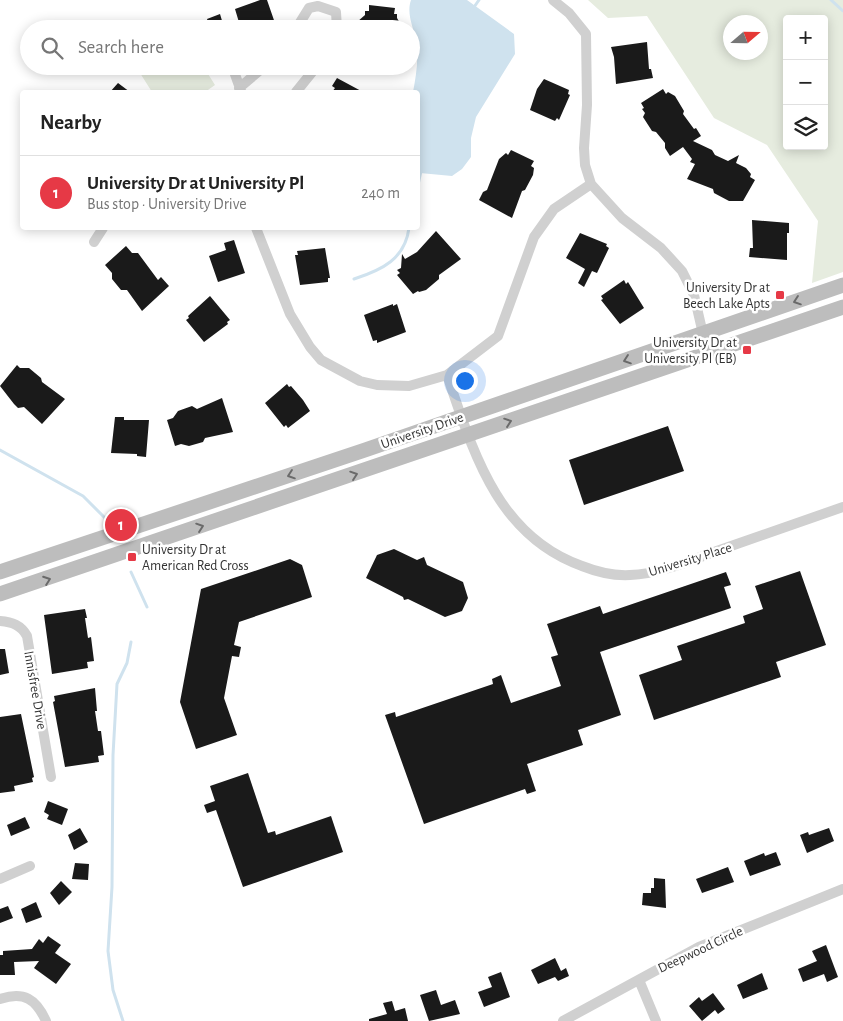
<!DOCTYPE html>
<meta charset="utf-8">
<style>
:root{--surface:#fff;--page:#f6f6f6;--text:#222;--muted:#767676;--line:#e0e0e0;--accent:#e63946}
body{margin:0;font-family:"Alegreya Sans",sans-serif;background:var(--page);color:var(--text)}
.controls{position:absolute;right:15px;top:15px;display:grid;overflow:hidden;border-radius:5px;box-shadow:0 2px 12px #0003}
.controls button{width:45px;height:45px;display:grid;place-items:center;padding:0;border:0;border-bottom:1px solid var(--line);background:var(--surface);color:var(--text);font:25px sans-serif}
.compass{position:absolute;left:723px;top:15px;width:45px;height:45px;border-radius:50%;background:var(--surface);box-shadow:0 2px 12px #0003;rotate:70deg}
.you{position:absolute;left:464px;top:380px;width:18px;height:18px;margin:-12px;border:4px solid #fff;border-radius:50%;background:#1a73e8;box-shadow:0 0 0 8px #1a73e833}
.badge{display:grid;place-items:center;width:32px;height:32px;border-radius:50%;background:var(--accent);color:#fff;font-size:16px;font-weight:700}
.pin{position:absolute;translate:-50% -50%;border:2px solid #fff;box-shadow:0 1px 5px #0006}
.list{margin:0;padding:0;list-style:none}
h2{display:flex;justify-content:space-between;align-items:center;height:65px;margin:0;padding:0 20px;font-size:21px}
h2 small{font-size:16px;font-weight:400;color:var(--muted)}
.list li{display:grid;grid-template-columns:32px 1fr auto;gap:15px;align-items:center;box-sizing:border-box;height:75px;padding:0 20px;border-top:1px solid var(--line)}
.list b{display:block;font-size:19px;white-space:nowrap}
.list p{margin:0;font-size:16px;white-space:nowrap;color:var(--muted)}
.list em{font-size:16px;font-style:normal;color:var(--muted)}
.icon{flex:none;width:28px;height:28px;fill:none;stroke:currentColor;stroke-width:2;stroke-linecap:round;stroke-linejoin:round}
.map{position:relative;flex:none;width:843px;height:1021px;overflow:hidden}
.search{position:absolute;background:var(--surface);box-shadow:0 2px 12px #0003;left:20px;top:20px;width:400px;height:55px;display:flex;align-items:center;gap:12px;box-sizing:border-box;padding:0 18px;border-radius:28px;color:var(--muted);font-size:19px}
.panel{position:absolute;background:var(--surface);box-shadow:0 2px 12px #0003;left:20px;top:90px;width:400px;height:140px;border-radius:5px}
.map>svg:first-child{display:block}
.green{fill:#e6ecdf;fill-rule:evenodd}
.water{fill:#cfe2ee}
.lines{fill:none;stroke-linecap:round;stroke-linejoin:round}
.stream{stroke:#cfe2ee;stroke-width:3}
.building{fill:#1a1a1a}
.minor{stroke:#d0d0d0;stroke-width:10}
.secondary{stroke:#bdbdbd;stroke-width:15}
.oneway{stroke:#6a6a6a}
.poi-dot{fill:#e63946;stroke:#fff;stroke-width:2}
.labels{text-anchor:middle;stroke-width:5;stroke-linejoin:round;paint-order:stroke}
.poi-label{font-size:14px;fill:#333;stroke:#fff;text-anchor:end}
.street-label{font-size:14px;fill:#333;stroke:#fff}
</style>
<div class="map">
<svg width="843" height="1021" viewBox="0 0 843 1021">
<rect width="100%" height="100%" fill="#fff"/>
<path class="green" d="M588,0H843V272L812,283L818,221L767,145L714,118L647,16L608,18ZM787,19H824V146H787ZM730,22H760V52H730Z
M150,66H203L215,85L205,92H152L140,73Z"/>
<path class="water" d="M411,0H467L514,34L515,54L476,117L471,138V157L462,169L452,176L420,173L418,171V92H413C416,76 419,59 416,42C414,27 406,15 411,0Z"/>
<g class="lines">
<path class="stream" d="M831,0L843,11
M472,10L479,0
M418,185L421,171
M354,279C382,270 405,259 409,228
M0,450L83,496L106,519
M131,572L147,607
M123,1021L113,990L108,951L112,887L113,755L117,684L127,663L131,642"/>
</g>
<path class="building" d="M260,0H267L276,26L267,29H241L235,9Z
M369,5L395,8L394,14H397V18L402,27L389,25L388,29H371V24L357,22L365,15V11H369Z
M220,14L223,24L210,29L207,19Z
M647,42L649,69H651L653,78L616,84L614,57L611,47Z
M337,78L363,92H332L335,88L332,86Z
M544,79L569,90L568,94L570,95L559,120L557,118L555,121L530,110L537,89Z
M118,83L130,92H110Z
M663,89L666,94L668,92L675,96L684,111L683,114L694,129L696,128L701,136L693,141L712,150L715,155L728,161L739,155L736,163L746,168L751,174L750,177L755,180L743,201H729L714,193L713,189L687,179L695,164L690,162L692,159L683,147L670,156L665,148V143L656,132L652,131L643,117L645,113L642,109L644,108L641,103Z
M511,150L534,161L531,166L534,168L533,175L525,190L522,191L512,218L479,200L483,192L487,190L499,159L506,153L508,155Z
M752,220L789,223V233H787V260L749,257L750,248H753Z
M436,231L461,259L439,275V279L426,290L419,292L418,291L413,294L397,275L400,273L397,270L401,268L402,254L405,259L417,252Z
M580,233L607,244L606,246L609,248L597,273L592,271L584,287L578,283L585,269L566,258Z
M234,240L245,273L218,282L209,256L226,250L224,243Z
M126,246L132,253H138L158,280L161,277L169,286L142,311L127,290H121L112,279V273L105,265Z
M325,248L330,278H328V282L300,285L295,255H298L297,251Z
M624,280L626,284L628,282L644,308L620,324L601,300L603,299L601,296Z
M210,296L230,320L227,322L228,324L204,342L186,320L189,318L188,316Z
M393,304V306L397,304L406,332L377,343V340L373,341L364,315Z
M17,365L20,368H29L41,378L42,382L65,399L42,424L24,407L18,408L14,404L0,386Z
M287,384L289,387L291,386L303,400L310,411L288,428L286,425L284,427L265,403Z
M222,398L233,432L205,438L203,442L189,446L181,444L175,446L167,420L173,418L178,411L192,406L197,409Z
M115,417H124V420H149L146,457L137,456V454L111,453Z
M668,426L684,471L584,505L569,460Z
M394,549L417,560L424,557L427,565L463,582L468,598L462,611L445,617L408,599L404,600L403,597L366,578L377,555Z
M290,559L302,565L312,597L239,622L234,645L241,647L239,657L232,656L224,698L237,735L196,749L180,702L201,589Z
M800,571L826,645L776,662L781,677L654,720L639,675L682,660L677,646L745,623L743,616L763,609L755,586Z
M726,572L731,585L724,587L731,608L600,652L621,715L578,730L583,745L527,764L536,791L527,794L525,789L424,824L385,715L395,712L396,717L493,684L492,679L501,675L511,703L561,686L551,657L558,655L547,624L600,606L603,614Z
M85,609L87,618H85L88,638L91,637L94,661L87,662L88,668L52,674L44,615Z
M0,649H5L9,673L0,675Z
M95,688L97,711H95L98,731H101L104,755L98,756L99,762L65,767L53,702L55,701L54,696Z
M21,714L34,777L32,778L33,782L14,786L15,791L0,793V717Z
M248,773L268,833L275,831L276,835L331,816L343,852L243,887L216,810L207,813L204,805L215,801L210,786Z
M48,801L68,809L62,825L47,819L49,815L44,812Z
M25,817L30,828L11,836L7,825Z
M80,828L88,842L74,850L68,835Z
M829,828L834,841L807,853L800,835L808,832L809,835Z
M776,852L781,865L750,876L744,861L764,853L765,856Z
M75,863L89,864L88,880L72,879Z
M728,867L734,882L702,893L696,879Z
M654,878L665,879L666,908L642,905L643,893H651V888H654Z
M61,881L72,892L59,905L50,893Z
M36,902L42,917L26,923L21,909Z
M8,906L13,918L0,923V909Z
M48,936L61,945L55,953L71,964L56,984L34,968L39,961L14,962L15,975H0V955H3V951L32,949L39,939L43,943Z
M826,945L838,977L827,982L824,974L803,982L798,969L817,961L812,951Z
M555,958L561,971L566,968L569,976L558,981L555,977L538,984L531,970Z
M501,972L510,997L484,1007L478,992L492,987L488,977Z
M762,973L768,989L743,999L737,985Z
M436,990L441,1005L455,1000L460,1014L429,1021L420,995Z
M713,993L725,1009L718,1014L715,1010L702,1021L689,1006L699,997L702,1001Z
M392,1001L395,1011L405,1008L408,1021H369V1019L387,1014L383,1003Z"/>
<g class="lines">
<path class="minor" d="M553,0L569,13L586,34L587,105L584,148L585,165L591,184L622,218L661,248L682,271L694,295L703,334
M296,29L309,8L318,6L336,12L337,29
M232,66L241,91
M239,88L265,66
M296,92L317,66
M256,228L290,314L310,347L321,360L360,381L377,385L409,386L447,375L498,336L534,237L554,209L591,184
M94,242L103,228
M447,375C473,451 497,536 582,566C597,572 612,576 630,575C658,574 687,562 714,552C757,537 800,522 843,507
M0,621C12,622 21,625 27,636L51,777
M0,879L30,866
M639,980L656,1021
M0,999C24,991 36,999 46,1021
M563,1021L699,947L843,889"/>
<path class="secondary" d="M0,572L365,450L843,285
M0,594L843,307"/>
</g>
<defs><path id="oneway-chevron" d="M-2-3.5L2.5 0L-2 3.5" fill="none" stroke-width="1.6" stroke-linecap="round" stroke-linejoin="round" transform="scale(1.25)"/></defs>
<g class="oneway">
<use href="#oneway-chevron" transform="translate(797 301) rotate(161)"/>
<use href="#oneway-chevron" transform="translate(627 360) rotate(161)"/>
<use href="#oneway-chevron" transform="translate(508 422) rotate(-19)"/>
<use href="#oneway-chevron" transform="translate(291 475) rotate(161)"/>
<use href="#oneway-chevron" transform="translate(354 475) rotate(-19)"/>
<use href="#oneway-chevron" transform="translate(200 527) rotate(-19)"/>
<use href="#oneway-chevron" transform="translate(47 580) rotate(-20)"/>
</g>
<g class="poi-dot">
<rect x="775" y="290" width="10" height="10" rx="2.5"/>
<rect x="742" y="345" width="10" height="10" rx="2.5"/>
<rect x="127" y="552" width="10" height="10" rx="2.5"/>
</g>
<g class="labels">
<g class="poi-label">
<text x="770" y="292">University Dr at<tspan x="770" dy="16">Beech Lake Apts</tspan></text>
<text x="737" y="347">University Dr at<tspan x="737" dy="16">University Pl (EB)</tspan></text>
<text x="142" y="554" text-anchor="start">University Dr at<tspan x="142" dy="16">American Red Cross</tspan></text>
</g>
<g class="street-label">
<text transform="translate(422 430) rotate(-19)" y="5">University Drive</text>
<text transform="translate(690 559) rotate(-17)" y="5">University Place</text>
<text transform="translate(36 690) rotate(80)" y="5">Innisfree Drive</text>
<text transform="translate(700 949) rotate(-25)" y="5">Deepwood Circle</text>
</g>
</g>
</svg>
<div class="controls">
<button>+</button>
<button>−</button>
<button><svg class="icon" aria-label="layers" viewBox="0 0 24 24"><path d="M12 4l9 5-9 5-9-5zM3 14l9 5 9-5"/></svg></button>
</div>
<svg class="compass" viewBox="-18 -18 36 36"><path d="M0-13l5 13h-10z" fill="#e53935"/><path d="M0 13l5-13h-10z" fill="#767676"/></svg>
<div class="you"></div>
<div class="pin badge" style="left:121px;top:525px">1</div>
<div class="search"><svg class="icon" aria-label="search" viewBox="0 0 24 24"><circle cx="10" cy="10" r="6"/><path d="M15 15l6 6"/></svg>Search here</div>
<section class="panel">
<h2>Nearby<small></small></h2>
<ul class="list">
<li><span class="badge">1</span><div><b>University Dr at University Pl</b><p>Bus stop · University Drive</p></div><em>240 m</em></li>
</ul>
</section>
</div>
